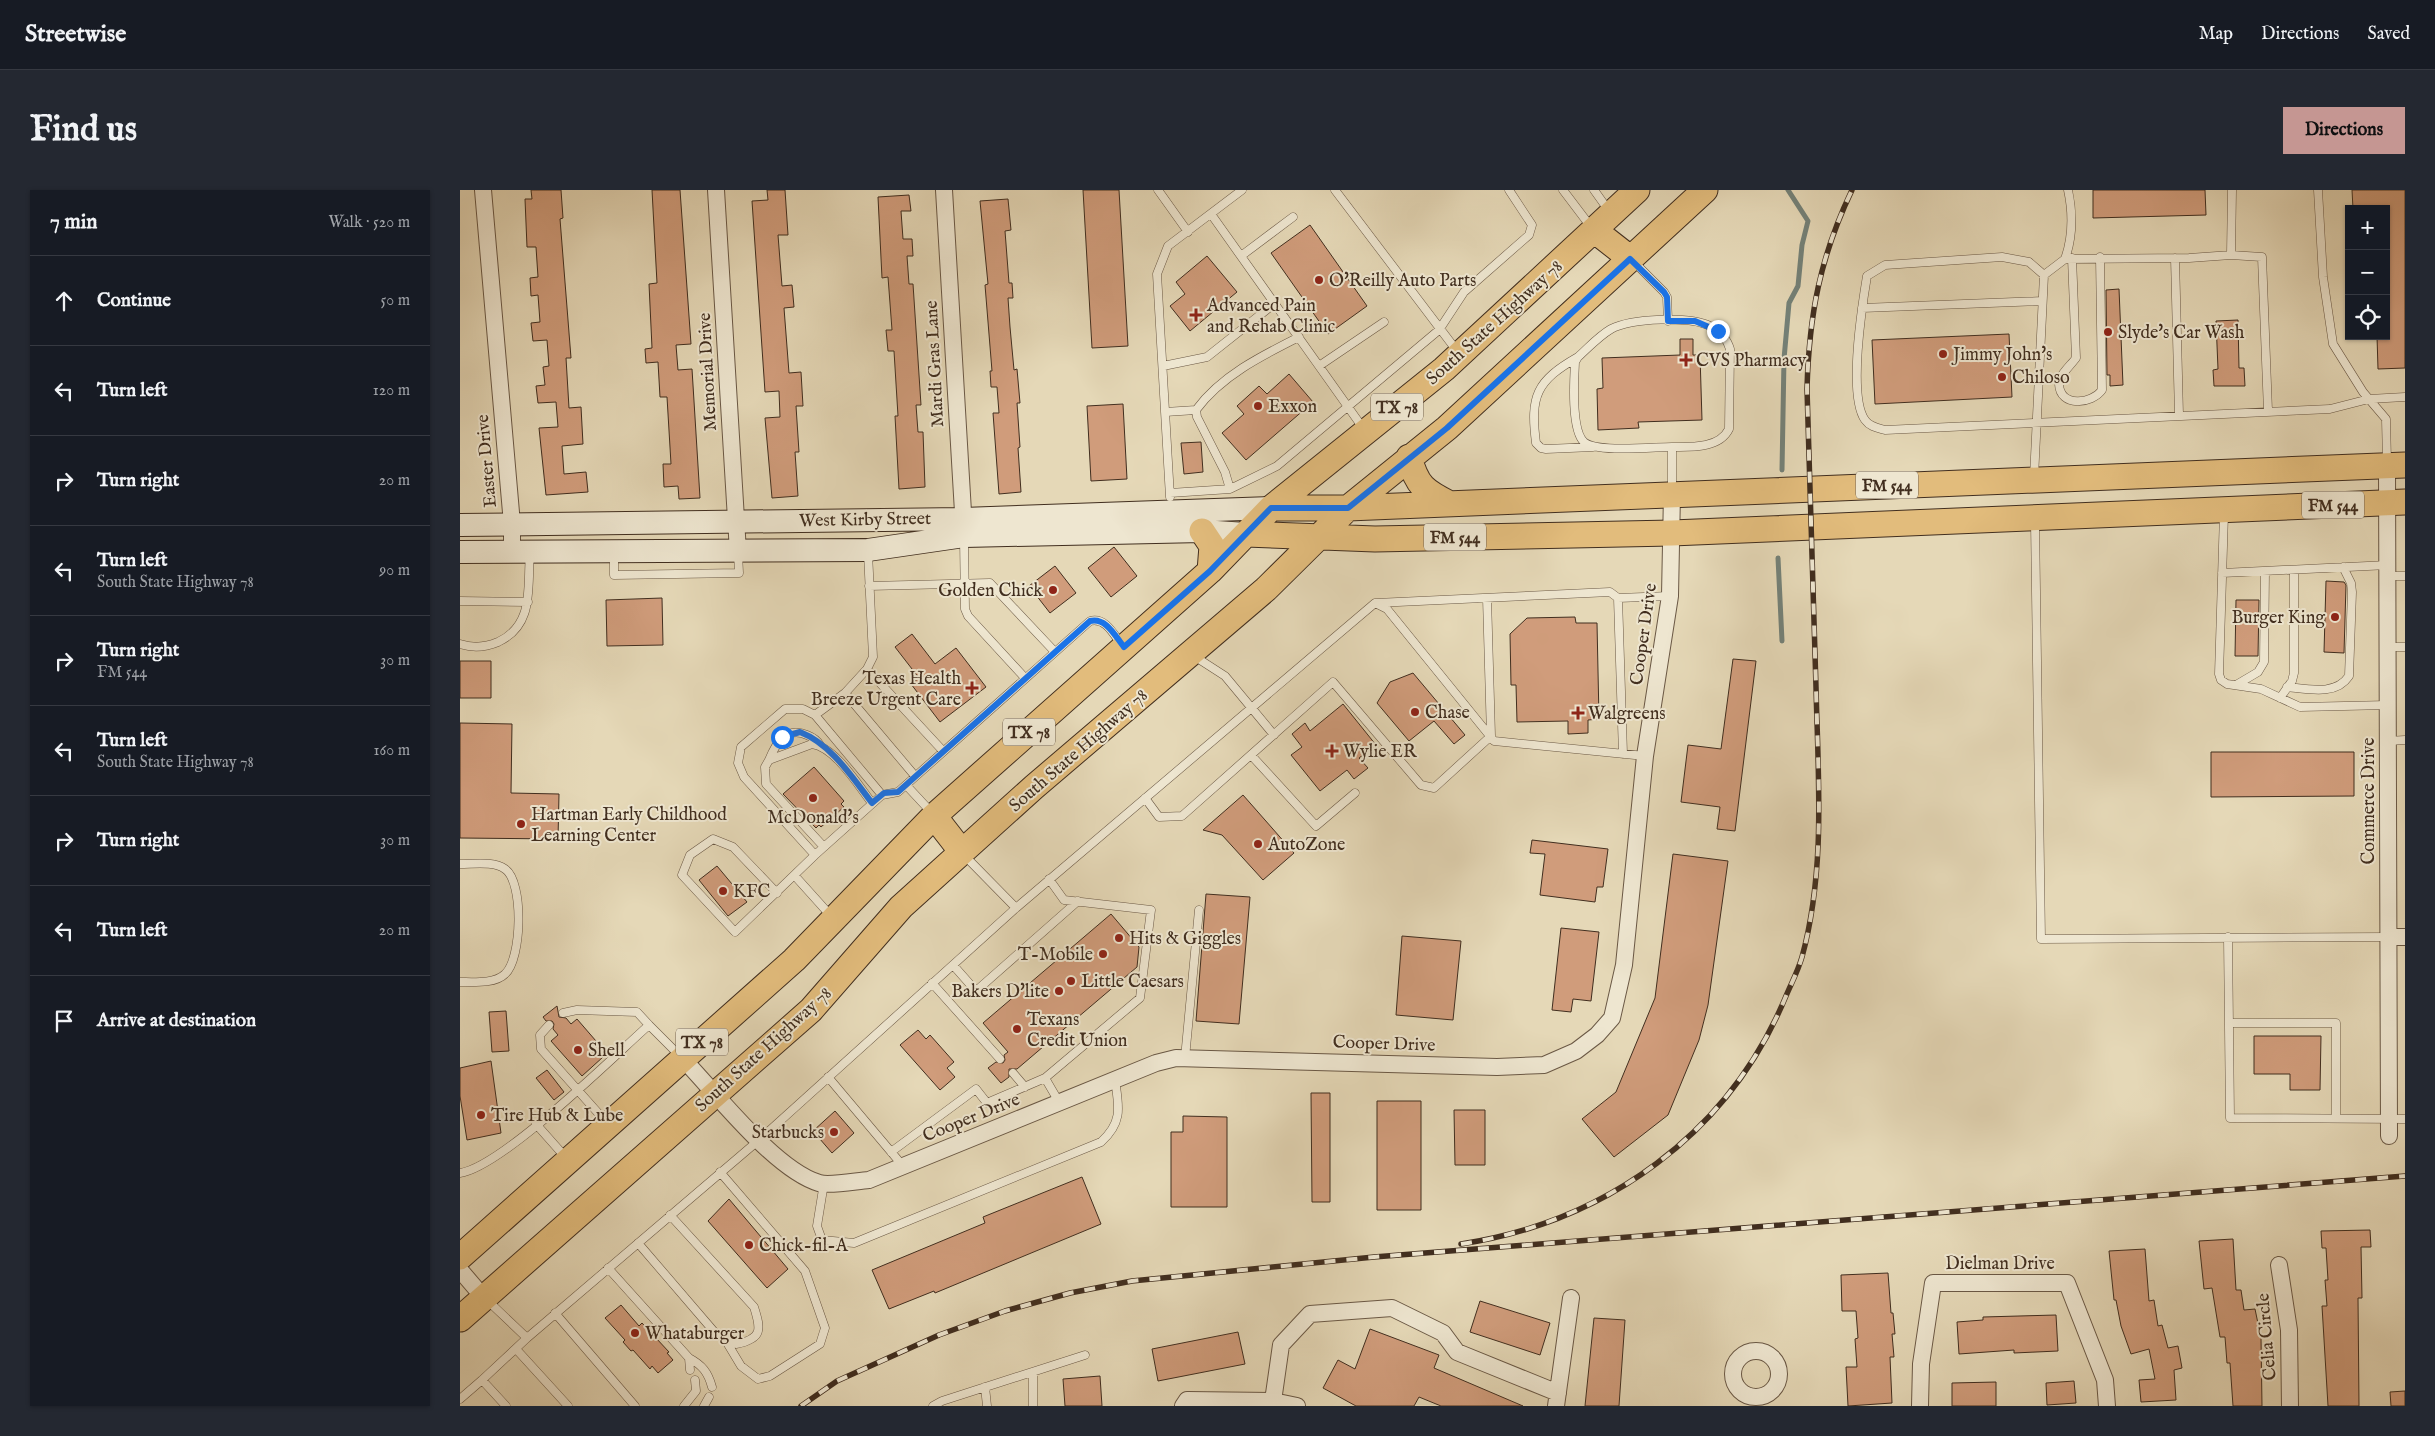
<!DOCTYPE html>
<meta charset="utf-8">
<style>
:root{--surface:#171b24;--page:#242831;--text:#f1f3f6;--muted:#9ea1a6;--line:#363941;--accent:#c59692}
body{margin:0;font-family:"IM FELL English",serif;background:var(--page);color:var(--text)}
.controls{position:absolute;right:15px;top:15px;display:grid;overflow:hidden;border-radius:0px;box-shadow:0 1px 4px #0004}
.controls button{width:45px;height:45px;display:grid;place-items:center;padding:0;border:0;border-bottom:1px solid var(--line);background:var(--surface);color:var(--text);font:25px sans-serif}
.stop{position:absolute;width:15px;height:15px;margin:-11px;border:4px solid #1a73e8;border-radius:50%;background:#fff}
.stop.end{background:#1a73e8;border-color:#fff;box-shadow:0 1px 5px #0008}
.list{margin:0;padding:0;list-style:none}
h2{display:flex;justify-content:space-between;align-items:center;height:65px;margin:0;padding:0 20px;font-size:21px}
h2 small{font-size:16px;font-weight:400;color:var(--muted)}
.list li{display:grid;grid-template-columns:32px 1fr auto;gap:15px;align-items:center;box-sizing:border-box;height:90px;padding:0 20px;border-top:1px solid var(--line)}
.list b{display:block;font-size:19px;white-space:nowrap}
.list p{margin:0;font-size:16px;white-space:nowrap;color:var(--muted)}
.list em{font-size:16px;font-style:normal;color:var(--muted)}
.icon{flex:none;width:28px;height:28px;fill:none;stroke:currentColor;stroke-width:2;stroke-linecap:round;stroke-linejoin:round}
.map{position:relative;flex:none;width:1945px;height:1216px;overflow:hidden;border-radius:0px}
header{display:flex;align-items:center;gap:30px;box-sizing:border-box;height:70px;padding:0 25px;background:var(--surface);border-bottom:1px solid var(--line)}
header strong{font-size:24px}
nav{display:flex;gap:28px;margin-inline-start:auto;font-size:18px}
.intro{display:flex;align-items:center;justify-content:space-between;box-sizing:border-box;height:120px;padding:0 30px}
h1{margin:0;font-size:35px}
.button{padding:12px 22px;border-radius:0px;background:var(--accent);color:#111;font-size:18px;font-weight:700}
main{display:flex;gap:30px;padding:0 30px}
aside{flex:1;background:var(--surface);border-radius:0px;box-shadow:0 1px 4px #0004}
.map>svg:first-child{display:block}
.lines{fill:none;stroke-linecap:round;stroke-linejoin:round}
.stream{stroke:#748178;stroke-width:5}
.building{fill:#d09c7b;stroke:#412e1f}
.service-casing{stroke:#6a5845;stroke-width:9}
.minor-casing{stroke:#6a5845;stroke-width:18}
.secondary-casing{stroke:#412e1f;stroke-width:24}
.primary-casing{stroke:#412e1f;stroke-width:27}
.service{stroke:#eee6d0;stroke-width:8}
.minor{stroke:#eee6d0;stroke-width:16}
.secondary{stroke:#eee6d0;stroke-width:22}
.primary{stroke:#e2bc7c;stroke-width:25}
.rail-casing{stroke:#412e1f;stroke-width:5.5}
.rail{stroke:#eee6d0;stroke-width:4;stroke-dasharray:11;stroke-linecap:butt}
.route{stroke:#1a73e8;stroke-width:6}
.poi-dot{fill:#8f2418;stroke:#eee6d0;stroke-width:2}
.labels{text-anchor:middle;stroke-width:4;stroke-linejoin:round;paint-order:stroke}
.shield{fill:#eee6d0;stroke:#756554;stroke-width:1}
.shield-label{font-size:16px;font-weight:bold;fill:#412e1f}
.poi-label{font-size:18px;fill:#412e1f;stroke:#eee6d0;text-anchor:start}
.street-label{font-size:18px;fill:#412e1f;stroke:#eee6d0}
</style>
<header>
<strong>Streetwise</strong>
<nav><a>Map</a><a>Directions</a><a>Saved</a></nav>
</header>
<div class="intro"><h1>Find us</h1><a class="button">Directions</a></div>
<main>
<aside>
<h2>7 min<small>Walk · 520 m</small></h2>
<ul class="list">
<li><svg class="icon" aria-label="ahead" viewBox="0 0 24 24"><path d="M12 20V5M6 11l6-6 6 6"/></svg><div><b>Continue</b></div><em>50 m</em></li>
<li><svg class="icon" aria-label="left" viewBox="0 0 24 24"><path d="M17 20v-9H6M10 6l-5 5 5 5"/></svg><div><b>Turn left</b></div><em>120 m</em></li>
<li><svg class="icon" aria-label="right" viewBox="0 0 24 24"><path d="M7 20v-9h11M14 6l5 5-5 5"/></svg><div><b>Turn right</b></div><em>20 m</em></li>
<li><svg class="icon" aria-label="left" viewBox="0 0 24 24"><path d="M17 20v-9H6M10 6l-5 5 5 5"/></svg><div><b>Turn left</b><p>South State Highway 78</p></div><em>90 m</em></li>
<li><svg class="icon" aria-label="right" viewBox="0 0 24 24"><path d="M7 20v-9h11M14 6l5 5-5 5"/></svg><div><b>Turn right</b><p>FM 544</p></div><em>30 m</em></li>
<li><svg class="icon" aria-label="left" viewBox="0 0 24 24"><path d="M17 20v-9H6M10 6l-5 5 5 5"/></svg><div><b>Turn left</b><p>South State Highway 78</p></div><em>160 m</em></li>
<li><svg class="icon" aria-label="right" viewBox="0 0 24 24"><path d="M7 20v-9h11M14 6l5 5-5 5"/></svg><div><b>Turn right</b></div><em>30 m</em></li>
<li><svg class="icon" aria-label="left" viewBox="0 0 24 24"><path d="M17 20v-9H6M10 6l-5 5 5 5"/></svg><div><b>Turn left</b></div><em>20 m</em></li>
<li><svg class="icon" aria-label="arrive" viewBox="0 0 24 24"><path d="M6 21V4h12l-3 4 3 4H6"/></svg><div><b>Arrive at destination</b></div></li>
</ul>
</aside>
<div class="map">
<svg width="1945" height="1216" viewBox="0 0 1945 1216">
<rect width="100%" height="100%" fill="#e5d8b7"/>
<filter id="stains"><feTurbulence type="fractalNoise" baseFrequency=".004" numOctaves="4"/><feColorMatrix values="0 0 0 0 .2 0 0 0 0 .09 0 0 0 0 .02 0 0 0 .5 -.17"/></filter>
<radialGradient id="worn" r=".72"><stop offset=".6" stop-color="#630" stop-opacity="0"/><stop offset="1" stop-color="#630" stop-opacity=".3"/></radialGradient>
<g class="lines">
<path class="stream" d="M1322,280L1324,169L1329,113L1338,96L1342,55L1348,31L1328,0
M1318,368L1322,451"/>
</g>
<path class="building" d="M71,0H101L103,28L100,29L111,168H106L109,218L121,217L123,254L102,256L104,284L126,282L128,302L86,305L79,238L98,237L96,212L78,213L76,196L85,195L83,177L89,176L87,150L73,151L71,133L80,132L78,105L71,106L70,88L78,87L76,57H67L65,9H72Z
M192,0H220L231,154L216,155L218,180L232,179L240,308L219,309L218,296L204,297L203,274H211L207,207H200L198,172L186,173L185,159L192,158L189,94L197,93Z
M307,0H325L328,45H318L322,96L332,95L334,117L324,118L329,183L341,182L343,216H336L339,262H335L338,306L312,308L305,228L320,227L319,201L305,202L292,11L308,10Z
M623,0H659L668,156L632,158Z
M1633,0H1745L1746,25L1633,28Z
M1892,0H1945V178L1918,179L1917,146H1926V19H1893Z
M449,5L451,21H441L443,49H452L453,66H447L449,94H453L461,215H456L458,242H463L465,297L439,299L435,226H438L434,161H428L426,140H432L428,87L422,88L418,7Z
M548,9L551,40L545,41L549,93H552L553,108H548L550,137L554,180L557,179L560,213H557L560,257L558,258L561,302L539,304L533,223H539L537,197H531L530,181H532L525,95L528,94L520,11Z
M850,35L907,116L868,144L811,63Z
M747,66L777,102L730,141L710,116L725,104L716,92Z
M1659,99L1663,195L1650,196V185H1647L1646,100Z
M1778,130L1779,178H1784L1785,196H1754L1753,180L1758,179L1756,131Z
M1549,144L1552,207L1415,214L1412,150Z
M1220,149H1233V165H1240L1242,230L1178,232L1179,238L1138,240L1137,199L1143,198L1142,168L1220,165Z
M829,184L853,212L786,270L762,243L784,224L777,216L799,196L807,204Z
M663,214L667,289L631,291L627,216Z
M741,252L743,282L724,284L721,253Z
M654,357L677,386L651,407L628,378Z
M595,376L616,403L590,423L569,396Z
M1866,391L1884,392L1886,395L1884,463L1864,462Z
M202,408L203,455L147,456L146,410Z
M1776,410H1799L1798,466H1775Z
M1115,427L1116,433H1137L1139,529L1128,530V543L1108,544V531L1057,532L1056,495H1051L1050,444L1067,428Z
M452,444L475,474L496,458L526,497L480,532L451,494L459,488L435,457Z
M1273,469L1296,471L1275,641L1257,639L1260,617L1221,612L1228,555L1261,559Z
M0,471H31V508H0Z
M953,483L1005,545L994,554L974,531L949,551L917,513L930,492Z
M883,514L916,555L899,568L908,578L894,589L887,580L860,601L831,565L842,557L832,544L845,533L850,541Z
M0,533L52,534L51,603L99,604L98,649L0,648Z
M1751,562H1894V606L1751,607Z
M354,577L384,611L381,614L384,617L361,637L359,635L356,638L323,604Z
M783,605L834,663L803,690L762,645L743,640Z
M1072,650L1148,659L1143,697H1137L1135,712L1080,705L1085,664L1070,663Z
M1213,664L1268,671L1248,815L1239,850L1208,925L1154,967L1122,929L1156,902L1195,808Z
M257,676L287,712L268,726L239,690Z
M746,704L790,707L779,834L736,831Z
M651,724L679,757L677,777L557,879H549V887L541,893L528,878L536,872L543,873L545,870L544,865L548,862L523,833Z
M1101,738L1139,742L1131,811L1113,809L1111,822L1092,820Z
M942,746L1001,751L993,830L936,825Z
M97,816L99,827L106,828L111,834L117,829L136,851L133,854L143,867L122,886L91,851L98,845L93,839L94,834L92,831H86L83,827Z
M46,821L49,861L32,862L29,822Z
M458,840L466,849L470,845L494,872L487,878L495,887L480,900L440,855Z
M1794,846H1861L1860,900H1830V884H1794Z
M31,871L41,943L7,950L0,906V878Z
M87,880L104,902L94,910L76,888Z
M851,903H870V1012H852Z
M917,911H961V1020H917Z
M994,920H1025V975H995Z
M375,921L394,943L372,963L353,941Z
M723,926L767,927V1017H711V942H723Z
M622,987L641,1034L475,1103L474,1101L429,1119L412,1080L525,1033L523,1027Z
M269,1009L328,1079L307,1098L248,1031Z
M1910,1040L1911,1057H1901L1902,1108H1898L1899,1216H1868L1862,1116H1867L1865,1090H1868L1866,1058H1862L1861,1041Z
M1773,1049L1776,1100H1781L1784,1120L1795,1119L1801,1148L1802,1216H1773L1770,1173H1767L1765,1147H1760L1752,1098L1744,1099L1739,1051Z
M1685,1059L1689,1111L1694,1110L1698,1136L1702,1135L1708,1158L1718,1156L1722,1178L1714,1180L1716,1210L1681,1212L1679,1190L1695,1189L1689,1159L1671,1164L1661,1136L1656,1110H1654L1649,1061Z
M1428,1083L1431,1123H1433L1435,1144H1432L1434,1167H1430L1432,1213L1388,1216L1386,1177H1397L1395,1149L1398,1148L1396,1121H1382L1381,1085Z
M1020,1111L1090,1133L1080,1165L1010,1142Z
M161,1115L179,1136L182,1133L209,1162L207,1163L213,1170L198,1183L192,1176L190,1179L173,1160L171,1161L163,1152L165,1150L145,1128Z
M1596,1125L1598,1161L1554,1163V1160L1499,1164L1497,1132L1523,1130V1127Z
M1134,1128L1165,1130L1159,1216H1125Z
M910,1139L979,1165L974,1178L1063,1216H981L959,1207L954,1216H896L863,1198L878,1170L895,1179Z
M778,1142L785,1174L698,1191L692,1159Z
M640,1186L642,1216H605L603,1189Z
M1614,1191L1616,1213L1587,1215L1586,1193Z
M1536,1192V1216H1492V1193Z
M1945,1201V1216H1931L1930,1202Z"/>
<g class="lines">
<defs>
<path id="service" d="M698,0L728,42
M875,0L997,161
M1103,0L1131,37
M1134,0L1149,21
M1858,0L1863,87L1873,154L1903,202L1926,229L1927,272
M751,24L903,238
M1771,65L1802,67L1808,221
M781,66L833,27
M1612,68L1616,168C1611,175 1599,185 1599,194C1600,218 1632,214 1642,200L1640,67
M1715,68L1719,225
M1605,69C1613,46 1613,23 1608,0
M1174,72L1204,102L1207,107L1208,131
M1584,85L1569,72L1542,67L1425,75L1407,86C1402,116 1388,206 1405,230C1410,237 1418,238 1425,240L1870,219L1909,209L1945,207
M1402,118L1582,111
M1118,167C1076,191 1070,206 1076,253L1081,258L1086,259L1133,257
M703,176L747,167L815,113
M859,176L924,132
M705,222L736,220
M1212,257C1194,257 1137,263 1124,252C1111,240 1114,190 1115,172L1118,167C1129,157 1139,146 1151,139C1172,128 1230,126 1250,136C1260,141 1267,149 1270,159L1269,239C1259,259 1230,257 1212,257V301
M1574,287L1584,85L1605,69L1729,68L1771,65L1772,0
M770,299L765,282L737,227L736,220C761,186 801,166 839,147
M710,303L770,299L817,276L979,140L1004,102L1069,45L1072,35L1049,0
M710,307L697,84L708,56L782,0
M1764,324L1759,484L1761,490L1767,494L1801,499L1840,517L1928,515
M1575,332L1581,749L1929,747
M504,348L505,419L508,426L565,488
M408,363L413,467L407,479L385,503L455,586
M154,364V385L279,383L278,363
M1762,383L1928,375
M1928,386H1945
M409,396L530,393L595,462
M1158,408L1210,406
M0,411L68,412
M916,413L1150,402L1158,408L1163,564
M0,454C12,458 26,457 38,452C75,435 67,397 70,364
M1928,457H1945
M734,466L765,486L814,545
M407,479L483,561
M1776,495L1798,482L1804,472L1805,381
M1827,497C1848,499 1876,506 1889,486L1892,402L1891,393L1883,377
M1820,508L1832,491L1834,483V380
M355,525L385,503
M1928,551L1945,550
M791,565L856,636L895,603
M309,570C316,553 326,536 347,545C352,547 357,550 360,555
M446,595L473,624
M685,608L699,627L722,626L873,492L961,595L974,598L1031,546L1027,408
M364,657L306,594L305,577L309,570L352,554C375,557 398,595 412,613
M503,664L556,718
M355,665L284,587L278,573L281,557L325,519H343L355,525L422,605
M0,674C14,674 34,671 45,679C64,692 62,769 45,784C35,794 13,792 0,792
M335,686L371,726
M317,703L273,657L253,649L230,665L222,685L275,742L355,665L422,605L438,602L630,431C645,427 653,443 661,454
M1768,747L1770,928L1945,929
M493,775L516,801L618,711
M472,793L540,869
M103,823L117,820L177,822L189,835
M1769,833H1876V928
M89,835L80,845L81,859L147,933
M725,868L739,720
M553,883L565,897
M368,887L443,976
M585,888L599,912
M76,934L107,969
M431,962L516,899L527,913L585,888L680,808L691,720L604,710L589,689
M260,982L345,1081L365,1138L360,1154L310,1186L298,1189L281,1176L266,1151
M0,983C42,977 153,867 189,835L221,867
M364,993L357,1036L362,1050L394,1053L641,952C663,932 659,917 655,890
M178,1053L257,1145L276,1154C303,1149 301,1139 294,1117L210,1025
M148,1078L229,1168C242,1175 248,1182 252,1197
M27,1110L67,1148L299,950L556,718L915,413L927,419L1034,551L1185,566
M95,1123L175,1216
M56,1159L108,1216
M229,1168L230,1180
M525,1197L527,1216
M0,1209L22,1190
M46,1216L22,1190L67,1148
M224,1216L236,1201L235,1190
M244,1216L249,1207
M473,1216L482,1211L625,1165
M573,1216V1182"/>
<path id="minor" d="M23,0L52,334V360
M256,0L278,362
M484,0L504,339
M1927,275L1929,946
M1929,747H1945
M223,869C256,903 315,980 359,993C370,996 396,991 409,990L696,873L716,868L1037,877L1084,875L1116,861L1137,845L1152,828L1164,775L1185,566L1210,406L1212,303
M1819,1075L1829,1140L1830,1216
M0,1080L24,1108
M1273 1184a23 23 0 1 1 46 0a23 23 0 1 1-46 0Z
M813,1211L837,1216
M723,1216L727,1210L813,1211L821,1155L850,1124L932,1118L983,1143L997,1162L1098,1203
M1096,1216L1111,1108
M1460,1216L1461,1174L1473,1093H1607L1645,1190L1647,1216"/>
<path id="secondary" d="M0,335L503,329L811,318
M0,362L408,360L504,346L742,341L786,344"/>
<path id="primary" d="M1134,40L1171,69
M949,267C957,296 964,301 990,314
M811,318H888L1945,275
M742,341L752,356L750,381
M786,344L915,349L1212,343L1945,312
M474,626L502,662
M0,1067L334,770L474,626L750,381L811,318L984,179L1177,0
M0,1129L351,820L441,717L574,597L806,399L888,318L987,238L1245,0"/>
</defs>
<use href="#service" class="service-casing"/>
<use href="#minor" class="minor-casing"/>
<use href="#secondary" class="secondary-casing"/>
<use href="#primary" class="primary-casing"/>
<use href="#service" class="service"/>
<use href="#minor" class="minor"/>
<use href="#secondary" class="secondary"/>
<use href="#primary" class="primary"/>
<defs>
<path id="rail" d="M1001,1054C1146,1032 1269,944 1326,806C1331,794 1338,781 1342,767C1366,679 1358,587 1356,497C1353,398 1350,299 1347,199C1349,125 1360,67 1392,0
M341,1216L377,1191L479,1145L545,1121L610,1103L672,1091L914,1067L1945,986"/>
</defs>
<use href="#rail" class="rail-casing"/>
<use href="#rail" class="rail"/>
</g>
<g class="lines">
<path class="route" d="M322,547L340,542C371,554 392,587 412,613L424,603L438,602L630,431C646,427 655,446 664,457L750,381L811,318H888L987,238L1170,69L1204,102L1207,107L1208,131H1235L1258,141"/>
</g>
<g class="poi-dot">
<circle cx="859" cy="90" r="5"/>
<path d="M733.5 117.5h5v5h5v5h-5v5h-5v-5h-5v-5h5z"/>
<circle cx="1648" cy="142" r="5"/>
<circle cx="1483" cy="164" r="5"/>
<path d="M1223.5 162.5h5v5h5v5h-5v5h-5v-5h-5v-5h5z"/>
<circle cx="1542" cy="187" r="5"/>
<circle cx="798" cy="216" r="5"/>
<circle cx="593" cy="400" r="5"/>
<circle cx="1875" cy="427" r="5"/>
<path d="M509.5 490.5h5v5h5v5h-5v5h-5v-5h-5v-5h5z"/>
<circle cx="955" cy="522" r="5"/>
<path d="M1115.5 515.5h5v5h5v5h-5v5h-5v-5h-5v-5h5z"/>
<path d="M869.5 553.5h5v5h5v5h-5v5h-5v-5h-5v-5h5z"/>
<circle cx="353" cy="608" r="5"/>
<circle cx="61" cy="634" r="5"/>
<circle cx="798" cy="654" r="5"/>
<circle cx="263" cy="701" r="5"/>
<circle cx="659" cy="748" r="5"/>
<circle cx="643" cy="764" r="5"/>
<circle cx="611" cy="791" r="5"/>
<circle cx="599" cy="801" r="5"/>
<circle cx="557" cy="839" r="5"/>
<circle cx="118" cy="860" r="5"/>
<circle cx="21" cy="925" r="5"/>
<circle cx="374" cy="942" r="5"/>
<circle cx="289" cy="1055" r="5"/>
<circle cx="175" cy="1143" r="5"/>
</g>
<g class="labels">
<g class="shield">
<rect x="911" y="203.5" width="52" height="27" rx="4"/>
<rect x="1396" y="281.5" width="62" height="27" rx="4"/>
<rect x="1842" y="301.5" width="62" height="27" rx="4"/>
<rect x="964" y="333.5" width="62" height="27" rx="4"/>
<rect x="543" y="528.5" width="52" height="27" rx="4"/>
<rect x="216" y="838.5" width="52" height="27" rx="4"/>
</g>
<g class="shield-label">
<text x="937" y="223">TX 78</text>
<text x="1427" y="301">FM 544</text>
<text x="1873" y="321">FM 544</text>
<text x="995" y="353">FM 544</text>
<text x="569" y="548">TX 78</text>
<text x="242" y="858">TX 78</text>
</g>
<g class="poi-label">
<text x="869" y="96">O'Reilly Auto Parts</text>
<text x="747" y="121">Advanced Pain<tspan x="747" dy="21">and Rehab Clinic</tspan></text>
<text x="1658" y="148">Slyde's Car Wash</text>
<text x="1493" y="170">Jimmy John's</text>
<text x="1236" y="176">CVS Pharmacy</text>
<text x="1552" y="193">Chiloso</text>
<text x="808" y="222">Exxon</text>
<text x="583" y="406" text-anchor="end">Golden Chick</text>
<text x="1865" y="433" text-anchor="end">Burger King</text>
<text x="501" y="494" text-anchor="end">Texas Health<tspan x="501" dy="21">Breeze Urgent Care</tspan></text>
<text x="965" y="528">Chase</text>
<text x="1128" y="529">Walgreens</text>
<text x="883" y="567">Wylie ER</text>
<text x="71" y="630">Hartman Early Childhood<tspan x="71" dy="21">Learning Center</tspan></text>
<text x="353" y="633" text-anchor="middle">McDonald's</text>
<text x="808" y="660">AutoZone</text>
<text x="273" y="707">KFC</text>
<text x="669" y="754">Hits &amp; Giggles</text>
<text x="633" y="770" text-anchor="end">T-Mobile</text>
<text x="621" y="797">Little Caesars</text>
<text x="589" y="807" text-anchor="end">Bakers D'lite</text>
<text x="567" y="835">Texans<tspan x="567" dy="21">Credit Union</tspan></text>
<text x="128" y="866">Shell</text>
<text x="31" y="931">Tire Hub &amp; Lube</text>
<text x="364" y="948" text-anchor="end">Starbucks</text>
<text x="299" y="1061">Chick-fil-A</text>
<text x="185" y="1149">Whataburger</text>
</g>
<g class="street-label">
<text transform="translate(1034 132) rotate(-42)" y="6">South State Highway 78</text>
<text transform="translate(474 174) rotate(-93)" y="6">Mardi Gras Lane</text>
<text transform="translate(247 182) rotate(-93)" y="6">Memorial Drive</text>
<text transform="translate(26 271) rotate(-95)" y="6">Easter Drive</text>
<text transform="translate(405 329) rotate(-1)" y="6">West Kirby Street</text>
<text transform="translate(1183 444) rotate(-82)" y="6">Cooper Drive</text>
<text transform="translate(618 560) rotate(-41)" y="6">South State Highway 78</text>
<text transform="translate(1908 611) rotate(-90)" y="6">Commerce Drive</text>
<text transform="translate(924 853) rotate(2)" y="6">Cooper Drive</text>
<text transform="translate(303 859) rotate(-42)" y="6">South State Highway 78</text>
<text transform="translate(511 927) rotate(-22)" y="6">Cooper Drive</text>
<text x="1540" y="1079">Dielman Drive</text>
<text transform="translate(1806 1147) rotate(-95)" y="6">Celia Circle</text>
</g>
</g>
<rect width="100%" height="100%" filter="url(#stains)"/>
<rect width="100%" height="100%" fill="url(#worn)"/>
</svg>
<div class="controls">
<button>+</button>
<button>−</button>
<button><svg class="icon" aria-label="locate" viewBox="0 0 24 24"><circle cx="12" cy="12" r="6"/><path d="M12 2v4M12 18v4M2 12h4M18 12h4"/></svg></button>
</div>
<div class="stop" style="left:322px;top:547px"></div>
<div class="stop end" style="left:1258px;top:141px"></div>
</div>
</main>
